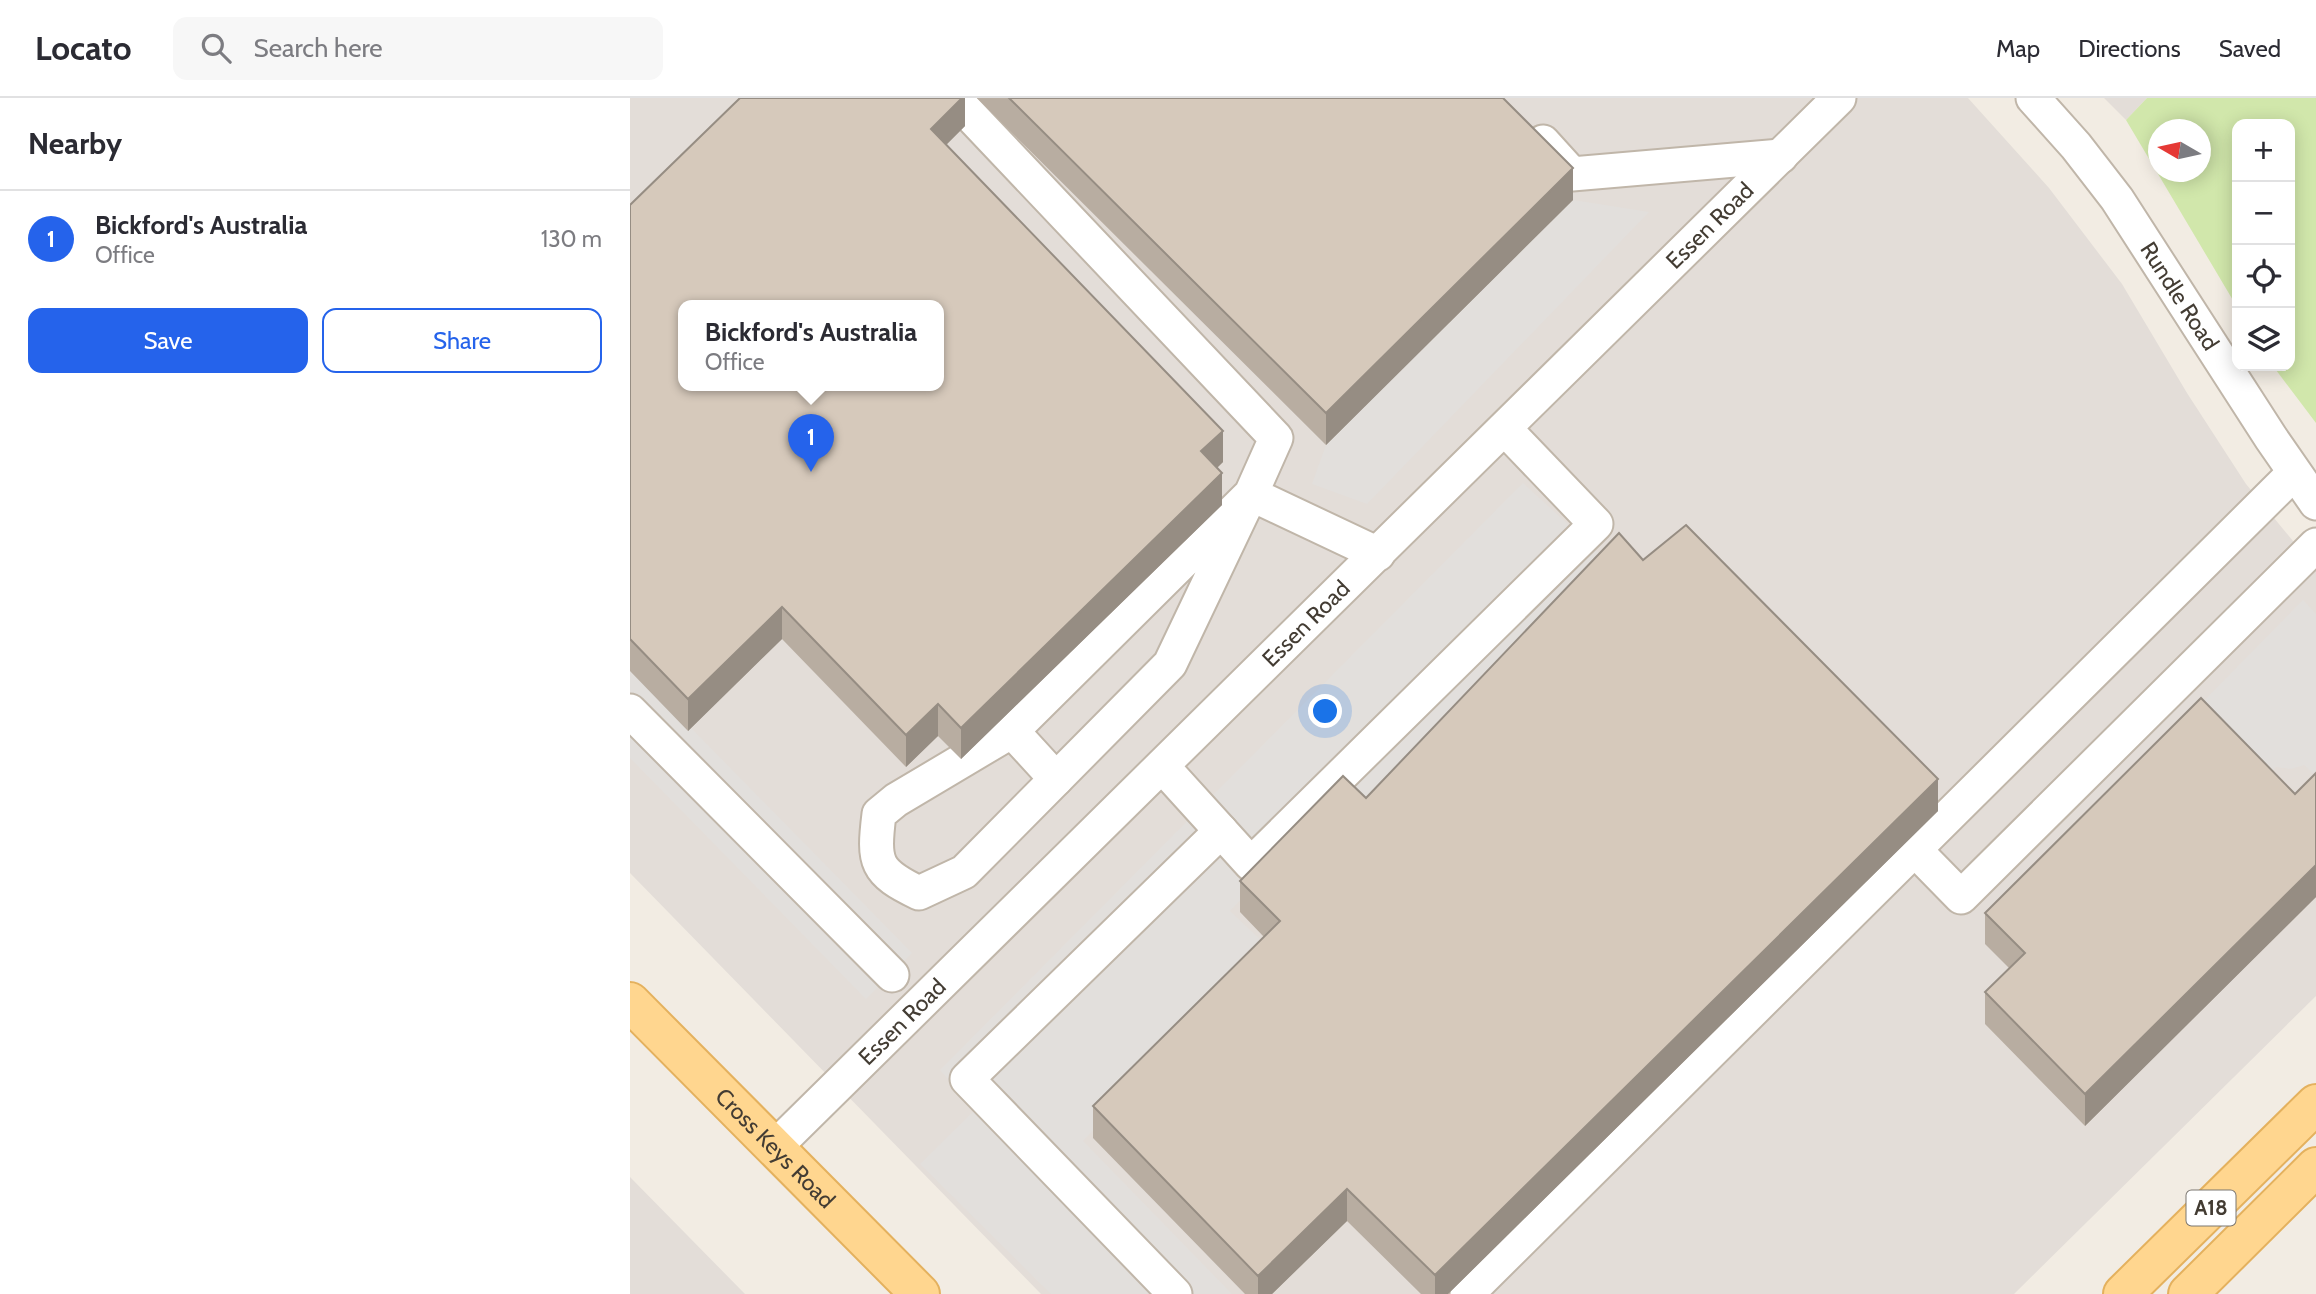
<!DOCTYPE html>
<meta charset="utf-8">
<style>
:root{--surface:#fff;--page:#f7f7f7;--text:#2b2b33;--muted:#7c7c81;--line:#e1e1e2;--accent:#2563eb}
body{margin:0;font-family:Cabin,sans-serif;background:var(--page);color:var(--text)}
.controls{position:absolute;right:21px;top:21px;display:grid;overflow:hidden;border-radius:14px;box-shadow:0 4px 18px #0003}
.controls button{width:63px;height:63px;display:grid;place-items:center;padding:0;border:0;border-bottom:2px solid var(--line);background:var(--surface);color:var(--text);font:35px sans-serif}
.compass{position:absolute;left:1518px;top:21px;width:63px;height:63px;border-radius:50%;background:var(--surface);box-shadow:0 4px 18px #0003;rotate:279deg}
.you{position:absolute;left:696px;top:614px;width:24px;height:24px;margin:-18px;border:5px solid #fff;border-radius:50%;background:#1a73e8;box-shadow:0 0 0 10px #1a73e833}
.badge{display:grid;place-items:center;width:46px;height:46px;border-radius:50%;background:var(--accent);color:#fff;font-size:23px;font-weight:700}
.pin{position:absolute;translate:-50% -58px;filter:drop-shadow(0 2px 4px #0008)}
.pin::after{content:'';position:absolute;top:37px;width:24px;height:21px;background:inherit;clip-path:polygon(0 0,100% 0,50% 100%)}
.popup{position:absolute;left:48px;top:202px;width:266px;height:91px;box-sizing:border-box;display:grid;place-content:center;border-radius:14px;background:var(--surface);filter:drop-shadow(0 2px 5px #0005);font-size:23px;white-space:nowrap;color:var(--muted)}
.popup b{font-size:26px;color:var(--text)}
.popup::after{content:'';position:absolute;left:50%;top:100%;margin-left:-14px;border:14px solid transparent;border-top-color:var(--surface)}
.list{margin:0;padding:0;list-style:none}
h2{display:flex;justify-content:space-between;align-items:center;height:91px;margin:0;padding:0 28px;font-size:30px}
h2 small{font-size:23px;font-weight:400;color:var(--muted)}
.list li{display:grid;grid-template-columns:46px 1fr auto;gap:21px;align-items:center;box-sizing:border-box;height:98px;padding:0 28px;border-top:2px solid var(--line)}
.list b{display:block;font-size:26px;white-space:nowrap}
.list p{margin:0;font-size:23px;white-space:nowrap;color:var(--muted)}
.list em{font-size:23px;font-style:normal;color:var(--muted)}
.actions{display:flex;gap:14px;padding:21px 28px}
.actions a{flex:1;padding:16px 0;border:2px solid var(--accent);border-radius:14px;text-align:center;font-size:24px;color:var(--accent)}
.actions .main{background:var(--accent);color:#fff}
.icon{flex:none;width:38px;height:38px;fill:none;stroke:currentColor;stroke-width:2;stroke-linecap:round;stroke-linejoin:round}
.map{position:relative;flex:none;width:1686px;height:1196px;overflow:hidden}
header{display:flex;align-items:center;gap:42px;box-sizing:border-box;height:98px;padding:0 35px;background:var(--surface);border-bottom:2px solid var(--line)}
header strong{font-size:33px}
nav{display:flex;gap:38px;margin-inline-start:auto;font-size:24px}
.search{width:490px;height:63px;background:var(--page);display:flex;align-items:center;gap:18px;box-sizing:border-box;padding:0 24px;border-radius:14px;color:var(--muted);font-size:26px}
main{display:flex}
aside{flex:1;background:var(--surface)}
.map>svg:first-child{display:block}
.industrial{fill:#e3ddd8;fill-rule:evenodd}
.green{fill:#d1e7ab;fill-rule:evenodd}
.parking{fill:#e2dfdc}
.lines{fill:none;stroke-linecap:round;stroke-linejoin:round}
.minor-casing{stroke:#c0b6a9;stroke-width:37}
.major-casing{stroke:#e4b15e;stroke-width:42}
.minor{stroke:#fff;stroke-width:33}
.major{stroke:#ffd68f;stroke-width:38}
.wall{fill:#b8ada1}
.shaded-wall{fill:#968d83}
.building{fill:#d6c9bb;stroke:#968d83;stroke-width:2;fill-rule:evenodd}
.labels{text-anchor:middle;stroke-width:7;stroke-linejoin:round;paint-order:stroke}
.shield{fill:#fff;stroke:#7b7670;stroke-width:2}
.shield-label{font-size:21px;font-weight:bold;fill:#433c33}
.street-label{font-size:23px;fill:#433c33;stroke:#fff}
</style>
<header>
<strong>Locato</strong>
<div class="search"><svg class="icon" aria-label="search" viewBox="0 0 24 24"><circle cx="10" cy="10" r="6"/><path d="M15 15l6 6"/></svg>Search here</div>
<nav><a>Map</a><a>Directions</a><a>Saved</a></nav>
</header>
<main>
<aside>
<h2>Nearby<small></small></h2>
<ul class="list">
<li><span class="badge">1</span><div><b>Bickford's Australia</b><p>Office</p></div><em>130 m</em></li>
</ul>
<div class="actions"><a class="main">Save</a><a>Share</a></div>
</aside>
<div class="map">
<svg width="1686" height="1196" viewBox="0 0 1686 1196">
<rect width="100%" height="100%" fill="#f2ece3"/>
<path class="industrial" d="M0,0H1338L1419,90L1492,186L1557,295L1616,386L1686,471V898L1384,1196H411L0,775ZM53,208H309V288H53Z
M1474,0H1517L1496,22Z
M0,1079L115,1196H0Z"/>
<path class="green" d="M1517,0H1686V325L1643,268H1660V26H1607V209L1496,22ZM1528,32H1570V74H1528Z"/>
<path class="parking" d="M943,102L1019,114L737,406L682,386L696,347Z
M893,385L980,465L738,719L712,694L600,813L638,849L453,1043L602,1196H421L290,1066L345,1012L310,972Z
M1673,502L1686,516V678L1674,667L1661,671L1646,669L1632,685L1562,615Z
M0,568L282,855L236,901L0,660Z"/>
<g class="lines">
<defs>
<g id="minor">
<path d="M324,0L646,340L621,396L382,633L266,702L249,716C243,765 245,774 289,795L334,774L540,566L621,396L748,456"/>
<path id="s1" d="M1403,0L1446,48L1487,101L1641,340L1686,405"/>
<path d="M913,44L942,76L1151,58"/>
<path d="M0,613L262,877"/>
<path d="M382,633L426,681"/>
<path d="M532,668L621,766L966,426L875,331"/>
<path d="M1284,751L1331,799L1686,447"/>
<path id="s2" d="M144,1050L1209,0"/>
<path d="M545,1196L337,981L591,733"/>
<path d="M837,1196L1664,375"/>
</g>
<g id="major">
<path id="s3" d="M0,904L290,1196"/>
<path d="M1493,1196L1686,1006"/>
<path d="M1558,1196L1686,1069"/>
</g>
</defs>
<use href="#minor" class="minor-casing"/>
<use href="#major" class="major-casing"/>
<use href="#minor" class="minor"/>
<use href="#major" class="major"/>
</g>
<path class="wall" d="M335,0V28L316,47L593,364L587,370L592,407L331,661L308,638L276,669L152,541L58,633L0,573V107Z
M347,0H873L943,102L696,347Z
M1013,462L1308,713L818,1196H791L717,1123L642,1196H615L463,1040V1008L634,839L610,814V783L736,700Z
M1686,675V799L1455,1028L1355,926V894L1379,870L1355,846V815L1665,696Z"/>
<path class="shaded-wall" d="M332,0H335V28L301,62V31Z
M943,70V102L696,347V315Z
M593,333V364L571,385V353Z
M592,375V407L331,661V630Z
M152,509V541L58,633V601Z
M308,606V638L276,669V637Z
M1308,681V713L818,1196H805V1177Z
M1686,767V799L1455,1028V996Z
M717,1091V1123L642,1196H628V1178Z"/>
<path class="building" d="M110,0H332L301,31L593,333L571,353L592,375L331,630L308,606L276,637L152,509L58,601L0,541V107ZM53,208H309V288H53Z
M379,0H873L943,70L696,315Z
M1056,427L1308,681L805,1177L717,1091L628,1178L463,1008L650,823L610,783L713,678L736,700L989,435L1013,462Z
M1571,600L1665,696L1686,675V767L1455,996L1355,894L1395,855L1355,815Z"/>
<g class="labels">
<rect class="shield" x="1556.5" y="1092.5" width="49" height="35" rx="5"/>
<g class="shield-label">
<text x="1581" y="1117">A18</text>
</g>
<g class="street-label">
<text dy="8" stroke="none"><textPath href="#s2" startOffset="1314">Essen Road</textPath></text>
<text dy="8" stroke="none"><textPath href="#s1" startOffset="247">Rundle Road</textPath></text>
<text dy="8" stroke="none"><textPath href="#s2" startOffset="747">Essen Road</textPath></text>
<text dy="8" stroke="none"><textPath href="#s2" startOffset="180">Essen Road</textPath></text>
<text dy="8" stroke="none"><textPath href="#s3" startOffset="206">Cross Keys Road</textPath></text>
</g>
</g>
</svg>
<div class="controls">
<button>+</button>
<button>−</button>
<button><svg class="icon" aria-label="locate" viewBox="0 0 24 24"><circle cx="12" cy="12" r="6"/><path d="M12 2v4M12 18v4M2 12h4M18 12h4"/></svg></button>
<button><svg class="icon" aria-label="layers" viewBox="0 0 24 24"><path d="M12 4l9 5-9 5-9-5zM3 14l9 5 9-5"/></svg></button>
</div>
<svg class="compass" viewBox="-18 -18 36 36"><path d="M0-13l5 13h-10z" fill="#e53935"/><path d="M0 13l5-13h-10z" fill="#7c7c81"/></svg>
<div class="you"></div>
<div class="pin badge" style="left:181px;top:374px">1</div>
<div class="popup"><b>Bickford's Australia</b>Office</div>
</div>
</main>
